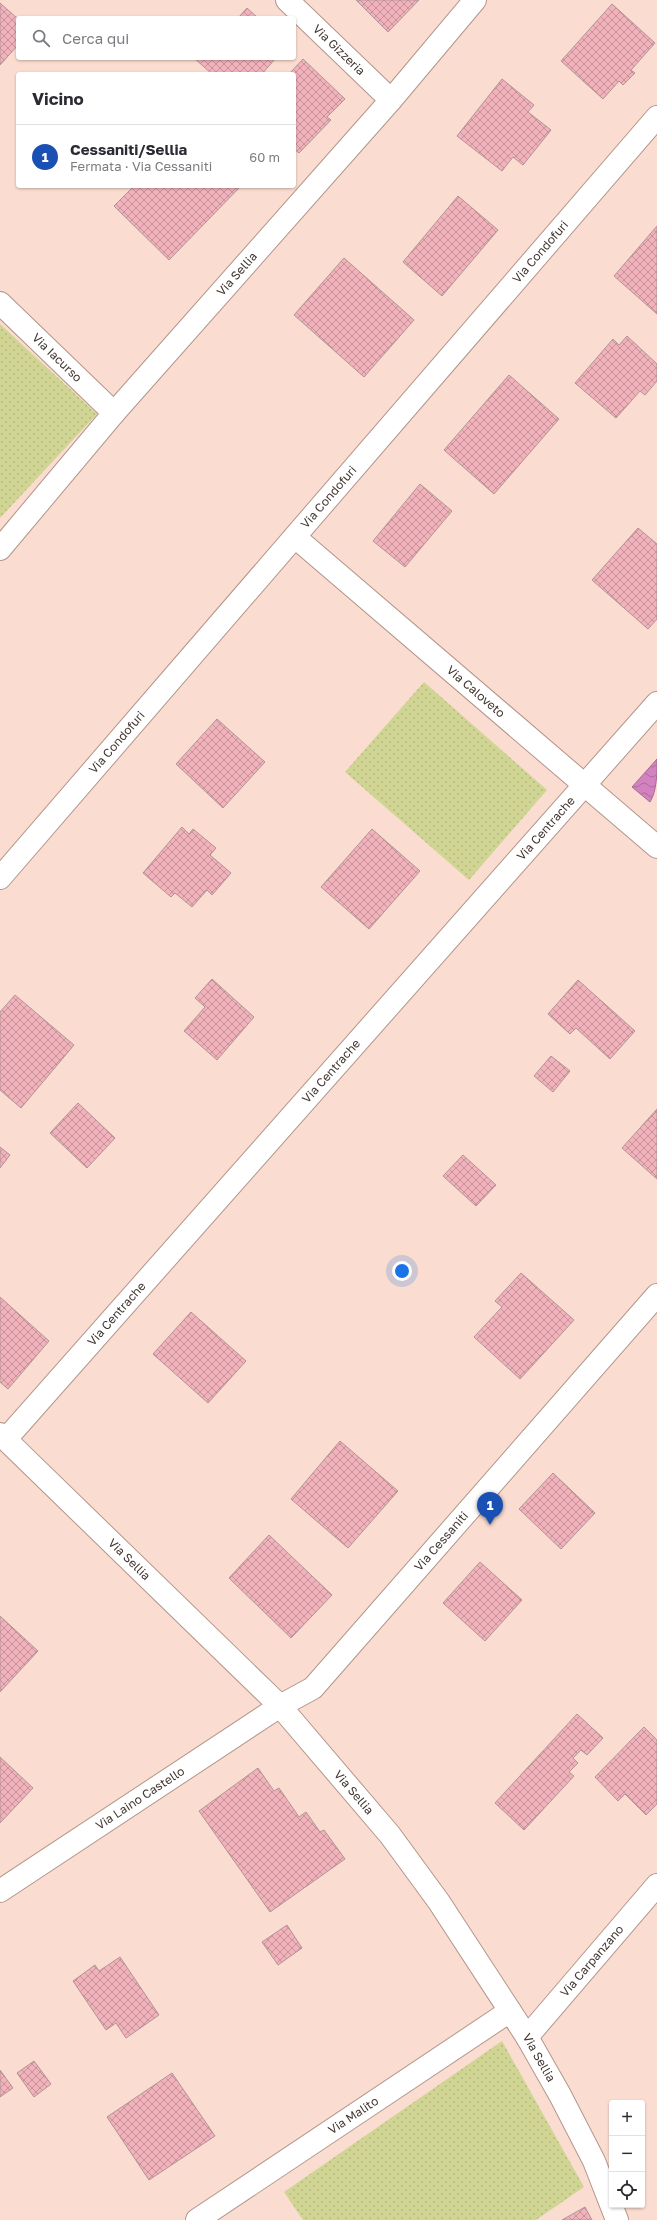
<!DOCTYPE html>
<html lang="it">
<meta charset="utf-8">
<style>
:root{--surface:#fff;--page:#f7f7f7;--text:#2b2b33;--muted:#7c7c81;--line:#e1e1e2;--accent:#2c88b5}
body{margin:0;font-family:"Golos Text",sans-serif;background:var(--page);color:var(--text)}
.controls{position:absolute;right:12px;bottom:12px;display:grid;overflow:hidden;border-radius:4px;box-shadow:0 1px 3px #0004}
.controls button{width:36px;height:36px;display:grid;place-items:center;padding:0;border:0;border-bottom:1px solid var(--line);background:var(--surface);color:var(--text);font:20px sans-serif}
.you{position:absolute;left:402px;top:1271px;width:14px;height:14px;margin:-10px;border:3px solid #fff;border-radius:50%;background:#1a73e8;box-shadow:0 0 0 6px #1a73e833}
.badge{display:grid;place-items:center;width:26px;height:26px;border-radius:50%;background:var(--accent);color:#fff;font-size:13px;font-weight:700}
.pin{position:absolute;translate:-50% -33px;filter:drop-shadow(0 1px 2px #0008)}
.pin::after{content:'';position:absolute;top:21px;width:14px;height:12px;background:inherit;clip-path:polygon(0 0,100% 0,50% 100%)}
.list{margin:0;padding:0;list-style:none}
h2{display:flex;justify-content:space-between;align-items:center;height:52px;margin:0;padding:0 16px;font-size:17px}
h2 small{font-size:13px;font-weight:400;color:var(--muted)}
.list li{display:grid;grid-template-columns:26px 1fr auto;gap:12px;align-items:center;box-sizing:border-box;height:64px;padding:0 16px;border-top:1px solid var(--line)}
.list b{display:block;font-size:15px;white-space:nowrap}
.list p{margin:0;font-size:13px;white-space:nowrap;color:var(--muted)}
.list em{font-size:13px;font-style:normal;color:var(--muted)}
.icon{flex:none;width:22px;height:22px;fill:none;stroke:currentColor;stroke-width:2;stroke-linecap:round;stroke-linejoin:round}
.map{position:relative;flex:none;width:657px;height:2220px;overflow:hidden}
.search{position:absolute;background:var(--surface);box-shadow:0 1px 3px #0004;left:16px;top:16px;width:280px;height:44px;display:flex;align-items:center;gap:10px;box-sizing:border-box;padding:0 14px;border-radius:4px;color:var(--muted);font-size:15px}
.panel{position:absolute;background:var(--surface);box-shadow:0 1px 3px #0004;left:16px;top:72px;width:280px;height:116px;border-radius:4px}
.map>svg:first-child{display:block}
.grass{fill:url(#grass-dots)}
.water{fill:url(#water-waves);stroke:#a76b95}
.building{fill:url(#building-cross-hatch);stroke:#b29397}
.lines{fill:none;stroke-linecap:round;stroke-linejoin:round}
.minor-casing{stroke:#b2968a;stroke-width:24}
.minor{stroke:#fff;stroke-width:22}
.labels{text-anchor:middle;stroke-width:3;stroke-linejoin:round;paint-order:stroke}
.street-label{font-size:12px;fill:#413631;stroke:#fbdcd0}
</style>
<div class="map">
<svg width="657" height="2220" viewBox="0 0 657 2220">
<defs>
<pattern id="grass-dots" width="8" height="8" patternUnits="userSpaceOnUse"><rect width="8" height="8" fill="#d1d594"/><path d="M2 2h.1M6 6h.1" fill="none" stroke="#b5b780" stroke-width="1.8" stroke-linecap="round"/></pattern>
<pattern id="water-waves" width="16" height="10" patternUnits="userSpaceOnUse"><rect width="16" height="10" fill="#d382c0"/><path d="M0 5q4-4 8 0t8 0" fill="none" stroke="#ad6b9d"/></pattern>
<pattern id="building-cross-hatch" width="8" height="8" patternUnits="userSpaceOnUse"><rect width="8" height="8" fill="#f2b2bb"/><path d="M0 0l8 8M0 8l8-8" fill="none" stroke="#c69299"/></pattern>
</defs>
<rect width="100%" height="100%" fill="#fbdcd0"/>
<path class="grass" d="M0,324L97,414L0,518Z
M424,682L547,790L469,880L345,772Z
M502,2041L584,2187L536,2220H303L284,2192Z"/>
<path class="water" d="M657,759C657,773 657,791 650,802L632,787Z"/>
<path class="building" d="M356,0H419L388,32Z
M0,3L18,19V45L0,65Z
M612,4L655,43L631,70L635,73L623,85L619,81L603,99L561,61Z
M247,8L258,18H238Z
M194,58H271L274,60L262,74H212Z
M303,59L345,99L327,117L331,120L299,153L294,149V74H289Z
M502,79L534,105L528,112L551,130L523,165L513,157L502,171L457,136Z
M134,186H241L169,260L114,206Z
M458,196L498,230L442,296L403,262Z
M657,226V314L614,276Z
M344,258L414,320L364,377L294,315Z
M627,336L657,364V381L645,395L640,391L616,418L575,383L613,339L619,345Z
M509,375L559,419L494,494L444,450Z
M420,484L452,511L405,567L373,541Z
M638,528L657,544V619L648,629L592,580Z
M217,719L265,762L223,808L176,764Z
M182,827L189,834L193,829L216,848L210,855L231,873L212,895L207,890L192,907L175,893L171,897L143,873Z
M372,829L420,871L369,929L321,887Z
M212,979L254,1017L217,1060L184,1031L205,1007L195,998Z
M578,980L635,1031L610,1059L576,1028L570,1034L548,1014Z
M15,995L74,1045L21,1108L0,1090V1012Z
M551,1056L570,1071L553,1092L534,1076Z
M78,1103L115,1138L87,1168L50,1133Z
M657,1109V1179L622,1148Z
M0,1147L10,1155L0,1168Z
M463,1155L496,1185L476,1206L443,1176Z
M521,1273L574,1320L520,1379L474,1337L502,1307L495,1301Z
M0,1297L49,1341L8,1389L0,1382Z
M191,1312L246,1361L208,1403L153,1354Z
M340,1441L398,1491L348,1548L291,1499Z
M553,1473L595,1513L561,1549L519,1509Z
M269,1535L332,1595L291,1638L229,1578Z
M480,1562L522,1600L485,1641L443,1603Z
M0,1616L38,1651L0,1692Z
M577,1714L603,1738L587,1755L581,1750L573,1758L578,1763L569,1772L574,1776L524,1830L495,1803Z
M644,1727L657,1740V1804L646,1815L625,1794L618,1801L595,1777Z
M0,1757L33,1788L0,1823Z
M258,1768L274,1791L279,1788L299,1817L306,1812L320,1832L324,1830L345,1859L270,1912L199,1811Z
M287,1925L302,1948L278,1965L262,1942Z
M120,1957L159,2015L126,2038L116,2023L106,2030L73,1981L95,1965L99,1971Z
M34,2061L51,2084L34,2097L17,2073Z
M0,2070L13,2088L0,2097Z
M172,2073L215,2136L149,2180L107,2117Z
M585,2207L592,2220H562Z"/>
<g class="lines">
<defs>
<g id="minor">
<path id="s1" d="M287,0L391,100"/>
<path id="s2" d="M0,303L114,413"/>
<path id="s3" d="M295,537L657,847"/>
<path id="s4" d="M0,549L114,413L391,100L475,0"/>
<path id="s5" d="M0,878L657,117"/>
<path id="s6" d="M0,1434L280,1706L390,1835L439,1902L527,2037L560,2095L594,2161L617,2220"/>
<path id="s7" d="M6,1439L657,703"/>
<path id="s8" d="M0,1891L280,1706L313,1688L657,1295"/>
<path id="s9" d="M527,2037L657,1885"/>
<path id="s10" d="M197,2220L510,2011"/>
</g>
</defs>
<use href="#minor" class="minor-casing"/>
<use href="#minor" class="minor"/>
</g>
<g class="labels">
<g class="street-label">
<text dy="4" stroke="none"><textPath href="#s1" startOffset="72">Via Gizzeria</textPath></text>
<text dy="4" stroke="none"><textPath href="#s5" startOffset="827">Via Condofuri</textPath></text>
<text dy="4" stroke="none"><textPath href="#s4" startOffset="363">Via Sellia</textPath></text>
<text dy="4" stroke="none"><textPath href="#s2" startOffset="79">Via Iacurso</textPath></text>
<text dy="4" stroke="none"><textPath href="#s5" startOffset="503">Via Condofuri</textPath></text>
<text dy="4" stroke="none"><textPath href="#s3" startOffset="238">Via Caloveto</textPath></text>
<text dy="4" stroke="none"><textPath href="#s5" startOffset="179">Via Condofuri</textPath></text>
<text dy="4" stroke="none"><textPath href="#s7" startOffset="815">Via Centrache</textPath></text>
<text dy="4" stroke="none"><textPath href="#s7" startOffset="491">Via Centrache</textPath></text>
<text dy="4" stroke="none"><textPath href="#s7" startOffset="167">Via Centrache</textPath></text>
<text dy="4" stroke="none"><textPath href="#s8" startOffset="568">Via Cessaniti</textPath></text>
<text dy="4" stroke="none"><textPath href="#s6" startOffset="180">Via Sellia</textPath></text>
<text dy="4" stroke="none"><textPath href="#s6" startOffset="504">Via Sellia</textPath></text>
<text dy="4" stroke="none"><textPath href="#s8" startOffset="168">Via Laino Castello</textPath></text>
<text dy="4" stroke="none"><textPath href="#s9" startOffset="100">Via Carpanzano</textPath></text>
<text dy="4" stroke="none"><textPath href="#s6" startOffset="828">Via Sellia</textPath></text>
<text dy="4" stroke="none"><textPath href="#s10" startOffset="188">Via Malito</textPath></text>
</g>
</g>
</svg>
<div class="controls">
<button>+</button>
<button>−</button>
<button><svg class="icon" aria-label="locate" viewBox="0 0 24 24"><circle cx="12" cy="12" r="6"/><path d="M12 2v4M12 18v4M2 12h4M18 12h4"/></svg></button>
</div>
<div class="you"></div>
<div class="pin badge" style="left:490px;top:1525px;background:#1a4fb4">1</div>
<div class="search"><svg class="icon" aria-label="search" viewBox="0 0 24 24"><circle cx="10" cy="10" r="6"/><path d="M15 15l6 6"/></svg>Cerca qui</div>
<section class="panel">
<h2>Vicino<small></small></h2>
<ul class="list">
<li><span class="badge" style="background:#1a4fb4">1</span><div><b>Cessaniti/Sellia</b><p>Fermata · Via Cessaniti</p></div><em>60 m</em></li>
</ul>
</section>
</div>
